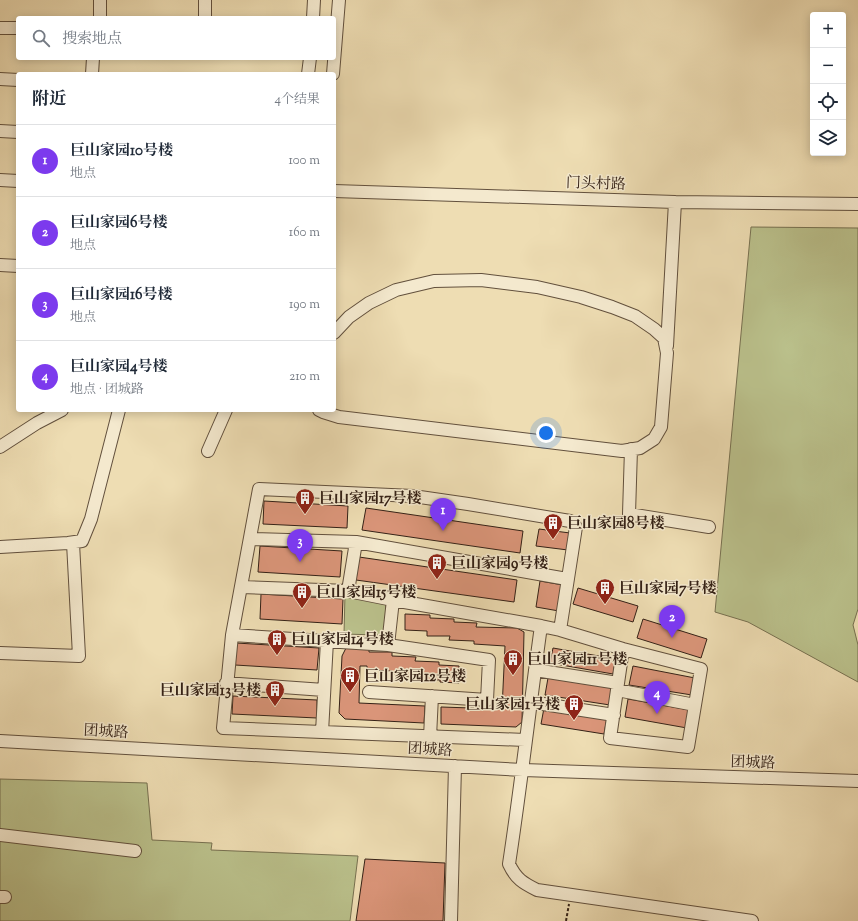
<!DOCTYPE html>
<html lang="zh">
<meta charset="utf-8">
<style>
:root{--surface:#fff;--page:#f6f6f7;--text:#1f2937;--muted:#747a83;--line:#e0e1e3;--accent:#7c3aed}
body{margin:0;font-family:"Sorts Mill Goudy","Noto Serif SC",serif;background:var(--page);color:var(--text)}
.controls{position:absolute;right:12px;top:12px;display:grid;overflow:hidden;border-radius:4px;box-shadow:0 2px 10px #0003}
.controls button{width:36px;height:36px;display:grid;place-items:center;padding:0;border:0;border-bottom:1px solid var(--line);background:var(--surface);color:var(--text);font:20px sans-serif}
.you{position:absolute;left:546px;top:433px;width:14px;height:14px;margin:-10px;border:3px solid #fff;border-radius:50%;background:#1a73e8;box-shadow:0 0 0 6px #1a73e833}
.badge{display:grid;place-items:center;width:26px;height:26px;border-radius:50%;background:var(--accent);color:#fff;font-size:13px;font-weight:700}
.pin{position:absolute;translate:-50% -33px;filter:drop-shadow(0 1px 2px #0008)}
.pin::after{content:'';position:absolute;top:21px;width:14px;height:12px;background:inherit;clip-path:polygon(0 0,100% 0,50% 100%)}
.list{margin:0;padding:0;list-style:none}
h2{display:flex;justify-content:space-between;align-items:center;height:52px;margin:0;padding:0 16px;font-size:17px}
h2 small{font-size:13px;font-weight:400;color:var(--muted)}
.list li{display:grid;grid-template-columns:26px 1fr auto;gap:12px;align-items:center;box-sizing:border-box;height:72px;padding:0 16px;border-top:1px solid var(--line)}
.list b{display:block;font-size:15px;white-space:nowrap}
.list p{margin:0;font-size:13px;white-space:nowrap;color:var(--muted)}
.list em{font-size:13px;font-style:normal;color:var(--muted)}
.icon{flex:none;width:22px;height:22px;fill:none;stroke:currentColor;stroke-width:2;stroke-linecap:round;stroke-linejoin:round}
.map{position:relative;flex:none;width:858px;height:921px;overflow:hidden}
.search{position:absolute;background:var(--surface);box-shadow:0 2px 10px #0003;left:16px;top:16px;width:320px;height:44px;display:flex;align-items:center;gap:10px;box-sizing:border-box;padding:0 14px;border-radius:4px;color:var(--muted);font-size:15px}
.panel{position:absolute;background:var(--surface);box-shadow:0 2px 10px #0003;left:16px;top:72px;width:320px;height:340px;border-radius:4px}
.map>svg:first-child{display:block}
.green{fill:#bac08b;stroke:#777050}
.building{fill:#da9579;stroke:#342116}
.lines{fill:none;stroke-linecap:round;stroke-linejoin:round}
.minor-casing{stroke:#62503d;stroke-width:14}
.path{stroke:#342116;stroke-width:2;stroke-dasharray:3 2;stroke-linecap:butt}
.minor{stroke:#f4e9ce;stroke-width:12}
.labels{text-anchor:middle;stroke-width:3;stroke-linejoin:round;paint-order:stroke}
.street-label{font-size:15px;fill:#342116;stroke:#f4e9ce}
.poi-label{font-size:15px;font-weight:bold;fill:#342116;stroke:#f4e9ce;text-anchor:start}
</style>
<div class="map">
<svg width="858" height="921" viewBox="0 0 858 921">
<rect width="100%" height="100%" fill="#eeddb3"/>
<filter id="stains"><feTurbulence type="fractalNoise" baseFrequency=".005" numOctaves="4"/><feColorMatrix values="0 0 0 0 .2 0 0 0 0 .09 0 0 0 0 .02 0 0 0 .5 -.17"/></filter>
<radialGradient id="worn" r=".72"><stop offset=".6" stop-color="#630" stop-opacity="0"/><stop offset="1" stop-color="#630" stop-opacity=".3"/></radialGradient>
<path class="green" d="M751,227L858,228V609L853,625L858,645V682L748,622L715,612Z
M345,594L386,598L385,631L381,634L377,635L344,634Z
M0,779L147,783L152,840L212,843L211,850L358,856L350,921H0Z"/>
<path class="building" d="M264,501L348,506L347,528L263,524Z
M366,508L523,531L520,553L362,530Z
M539,529L570,533L568,550L536,546Z
M260,546L342,551L340,577L258,572Z
M359,557L517,580L514,602L356,580Z
M540,581L563,585L559,611L536,607Z
M578,588L638,606L633,622L573,604Z
M261,594L343,599L342,624L260,619Z
M405,614L430,615V618L454,619V622L477,623L476,627L517,628L524,632L522,722L516,727L441,724V707L502,709L505,646L474,644V641L449,640L450,636H427V631L405,630Z
M643,619L707,639L701,658L637,638Z
M236,643L319,648L317,670L235,665Z
M346,648L369,649V652H392V656L416,657L415,661L439,662V665L459,666V683L440,682V680L416,679V677L392,676V671L367,670V666H360L359,703L425,706L424,723L345,719L339,713L342,656Z
M553,648L616,659L613,674L550,663Z
M633,666L695,678L692,695L629,685Z
M548,678L612,688L610,705L545,695Z
M233,696L317,700V718L232,714Z
M628,699L690,710L687,728L625,717Z
M544,708L607,718L604,734L541,724Z
M365,859L445,863L443,921H356Z"/>
<g class="lines">
<defs>
<path id="minor" d="M100,18V0
M205,18V0
M313,18L314,0
M0,28H18
M92,74L93,58
M308,74L310,58
M333,74L339,0
M0,79L18,80
M0,131L18,132
M0,180L18,181
M334,191L675,202L858,204
M0,265L18,266
M667,346L675,202
M319,410L323,412L339,417L622,451L640,448L654,439L661,427L667,353L664,338L654,329L635,316L612,307L581,297L537,287L481,280L434,281L396,290L369,303L349,317L334,333
M0,447L37,423L62,410
M631,449L629,514L709,527
M208,451L226,410
M250,539L356,542L567,579
M0,547L68,543L82,541L91,519L119,410
M241,587L348,591L393,600
M348,591L356,542
M541,626L560,630L623,649L701,669L688,747L610,738L623,649
M232,635L259,489L413,496L468,504L570,521L576,527L560,630
M327,641L322,732L223,728L232,635L388,645
M0,653L79,656L73,543
M535,670L618,683
M226,683L324,690
M617,690L695,705
M369,692L487,700L489,660L388,645L393,600L541,626C530,705 521,785 509,864C516,879 523,883 537,890L752,921
M530,702L614,715
M322,732L525,740
M430,737L432,696
M0,741L523,770L858,781
M0,835L135,851
M0,897H5
M451,921L455,766"/>
</defs>
<use href="#minor" class="minor-casing"/>
<path class="path" d="M566,921L569,904"/>
<use href="#minor" class="minor"/>
</g>
<defs>
<symbol id="building-pin" viewBox="-11 -11 22 30"><path d="M0 17L-7.5 6A9.5 9.5 0 1 1 7.5 6Z" fill="#8f2418" stroke="#f4e9ce"/><path d="M-4-6H4V6H1V3H-1V6H-4ZM-2.5-4.3h1.7v1.8h-1.7ZM.8-4.3h1.7v1.8H.8ZM-2.5-1h1.7V.8h-1.7ZM.8-1h1.7V.8H.8Z" fill="#fff"/></symbol>
</defs>
<g fill-rule="evenodd">
<use href="#building-pin" x="294" y="487" width="22" height="30"/>
<use href="#building-pin" x="542" y="512" width="22" height="30"/>
<use href="#building-pin" x="426" y="552" width="22" height="30"/>
<use href="#building-pin" x="594" y="577" width="22" height="30"/>
<use href="#building-pin" x="291" y="581" width="22" height="30"/>
<use href="#building-pin" x="266" y="628" width="22" height="30"/>
<use href="#building-pin" x="502" y="648" width="22" height="30"/>
<use href="#building-pin" x="339" y="665" width="22" height="30"/>
<use href="#building-pin" x="264" y="679" width="22" height="30"/>
<use href="#building-pin" x="563" y="693" width="22" height="30"/>
</g>
<g class="labels">
<g class="street-label">
<text transform="translate(596 183) rotate(2)" y="5">门头村路</text>
<text transform="translate(106 731) rotate(3)" y="5">团城路</text>
<text transform="translate(430 749) rotate(3)" y="5">团城路</text>
<text transform="translate(753 762) rotate(2)" y="5">团城路</text>
</g>
<g class="poi-label">
<text x="319" y="503">巨山家园17号楼</text>
<text x="567" y="528">巨山家园8号楼</text>
<text x="451" y="568">巨山家园9号楼</text>
<text x="619" y="593">巨山家园7号楼</text>
<text x="316" y="597">巨山家园15号楼</text>
<text x="291" y="644">巨山家园14号楼</text>
<text x="527" y="664">巨山家园11号楼</text>
<text x="364" y="681">巨山家园12号楼</text>
<text x="261" y="695" text-anchor="end">巨山家园13号楼</text>
<text x="560" y="709" text-anchor="end">巨山家园1号楼</text>
</g>
</g>
<rect width="100%" height="100%" filter="url(#stains)"/>
<rect width="100%" height="100%" fill="url(#worn)"/>
</svg>
<div class="controls">
<button>+</button>
<button>−</button>
<button><svg class="icon" aria-label="locate" viewBox="0 0 24 24"><circle cx="12" cy="12" r="6"/><path d="M12 2v4M12 18v4M2 12h4M18 12h4"/></svg></button>
<button><svg class="icon" aria-label="layers" viewBox="0 0 24 24"><path d="M12 4l9 5-9 5-9-5zM3 14l9 5 9-5"/></svg></button>
</div>
<div class="you"></div>
<div class="pin badge" style="left:443px;top:531px">1</div>
<div class="pin badge" style="left:672px;top:638px">2</div>
<div class="pin badge" style="left:300px;top:562px">3</div>
<div class="pin badge" style="left:657px;top:714px">4</div>
<div class="search"><svg class="icon" aria-label="search" viewBox="0 0 24 24"><circle cx="10" cy="10" r="6"/><path d="M15 15l6 6"/></svg>搜索地点</div>
<section class="panel">
<h2>附近<small>4个结果</small></h2>
<ul class="list">
<li><span class="badge">1</span><div><b>巨山家园10号楼</b><p>地点</p></div><em>100 m</em></li>
<li><span class="badge">2</span><div><b>巨山家园6号楼</b><p>地点</p></div><em>160 m</em></li>
<li><span class="badge">3</span><div><b>巨山家园16号楼</b><p>地点</p></div><em>190 m</em></li>
<li><span class="badge">4</span><div><b>巨山家园4号楼</b><p>地点 · 团城路</p></div><em>210 m</em></li>
</ul>
</section>
</div>
